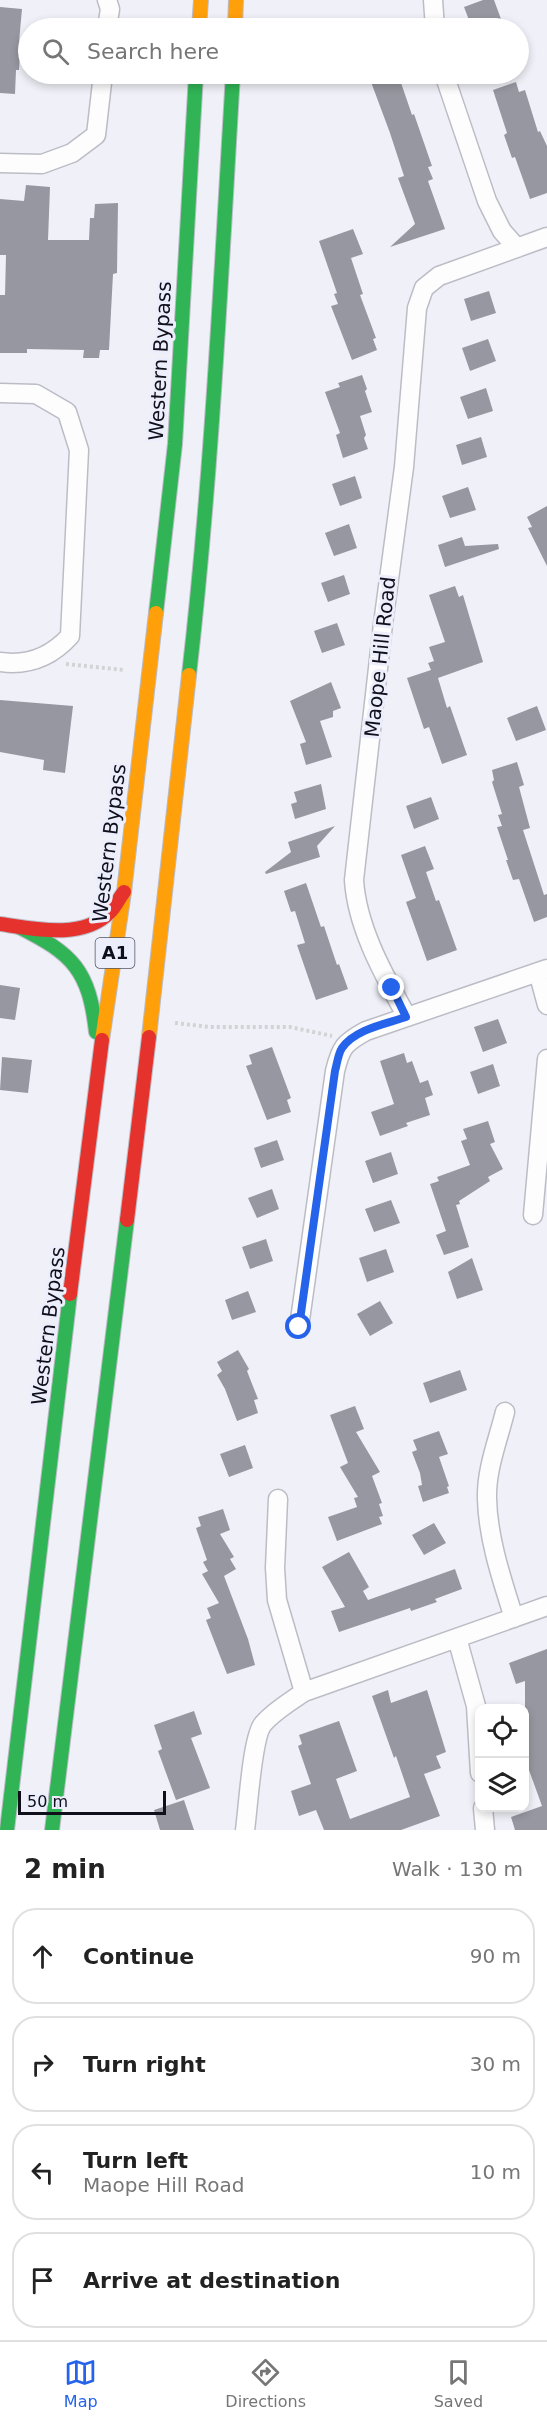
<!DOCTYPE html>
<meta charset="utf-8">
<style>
:root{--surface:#fff;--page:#f2f2f2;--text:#222;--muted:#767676;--line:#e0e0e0;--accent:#2563eb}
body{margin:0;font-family:"DejaVu Sans",sans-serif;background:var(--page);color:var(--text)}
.controls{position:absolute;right:18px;bottom:18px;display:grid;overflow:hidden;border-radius:12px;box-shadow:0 3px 9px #0003}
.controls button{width:54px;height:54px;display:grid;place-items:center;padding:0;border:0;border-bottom:2px solid var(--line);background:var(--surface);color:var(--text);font:30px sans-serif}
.scale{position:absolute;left:18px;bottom:15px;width:148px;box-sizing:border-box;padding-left:6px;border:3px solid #10101c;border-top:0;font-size:16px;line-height:21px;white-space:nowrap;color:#10101c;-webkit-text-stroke:4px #edeefc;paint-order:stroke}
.stop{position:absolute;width:18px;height:18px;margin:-14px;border:4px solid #2563eb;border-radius:50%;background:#fff}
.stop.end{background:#2563eb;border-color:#fff;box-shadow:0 2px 6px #0008}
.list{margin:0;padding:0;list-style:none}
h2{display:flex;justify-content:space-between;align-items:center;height:78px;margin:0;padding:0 24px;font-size:26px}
h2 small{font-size:20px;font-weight:400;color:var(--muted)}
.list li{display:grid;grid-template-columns:39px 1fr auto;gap:18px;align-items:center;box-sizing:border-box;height:96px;margin:0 12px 12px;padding:0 12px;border:2px solid var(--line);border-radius:24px}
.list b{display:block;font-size:22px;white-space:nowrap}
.list p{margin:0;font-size:20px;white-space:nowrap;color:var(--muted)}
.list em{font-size:20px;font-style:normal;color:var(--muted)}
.icon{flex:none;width:33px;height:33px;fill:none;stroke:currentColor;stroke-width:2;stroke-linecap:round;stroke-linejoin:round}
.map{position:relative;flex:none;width:547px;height:1830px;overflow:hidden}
.search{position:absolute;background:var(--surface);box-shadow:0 3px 9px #0003;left:18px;right:18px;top:18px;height:66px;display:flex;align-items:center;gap:15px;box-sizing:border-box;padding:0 21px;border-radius:33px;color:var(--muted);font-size:22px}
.sheet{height:510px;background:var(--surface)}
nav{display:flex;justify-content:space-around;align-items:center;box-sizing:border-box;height:84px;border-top:2px solid var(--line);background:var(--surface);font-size:16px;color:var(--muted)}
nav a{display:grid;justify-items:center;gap:3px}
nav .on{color:var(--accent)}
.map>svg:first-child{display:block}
.building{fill:#9697a0}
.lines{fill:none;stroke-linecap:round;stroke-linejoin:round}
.street-casing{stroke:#bcbcc6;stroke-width:21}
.fast-casing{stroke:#bcbcc6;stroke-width:16}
.slow-casing{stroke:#bcbcc6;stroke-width:16}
.jam-casing{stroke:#bcbcc6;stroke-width:16}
.path{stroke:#d3d3d5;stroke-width:4;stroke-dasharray:3 3;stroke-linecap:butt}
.street{stroke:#fdfdfe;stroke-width:18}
.fast{stroke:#30b455;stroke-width:14}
.slow{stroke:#ff9f0a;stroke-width:14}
.jam{stroke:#e5322d;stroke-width:14}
.route{stroke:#2563eb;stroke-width:8}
.labels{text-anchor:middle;stroke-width:6;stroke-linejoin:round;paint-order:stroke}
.shield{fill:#edeefc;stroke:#52535f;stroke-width:1.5}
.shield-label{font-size:18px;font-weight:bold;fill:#10101c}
.street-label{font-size:20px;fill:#10101c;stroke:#edeefc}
</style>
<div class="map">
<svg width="547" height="1830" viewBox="0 0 547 1830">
<rect width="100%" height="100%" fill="#f0f1f8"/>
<path class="building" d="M483,0H494L501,19L472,28L464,7Z
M0,7L22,9L18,53H20L19,70H16L15,94L0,93Z
M394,74H398L412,115L414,114L432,166L428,167L433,179L428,181L445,229L390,247L415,224L398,178L404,176L390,133L371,82Z
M516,82L519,92L525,90L538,132L540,131L547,146V193L530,199L515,157L512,158L504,135L507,133L493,90Z
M26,185L50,187L48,240H89L90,218H94L95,204L118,203L117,273L113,274L109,350H100L99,358H83L84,350L27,349V353H0V295H5L6,255H0V199L24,201Z
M353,229L363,254L351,258L363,294L360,295L376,338L373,339L377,350L352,360L331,306L338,304L334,294L337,293L319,241Z
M489,291L496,313L471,321L464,299Z
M488,339L496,361L470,371L462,348Z
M362,375L367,389L365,391L372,412L360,416L366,435L364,438L368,449L343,458L336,435L340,433L325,392L340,387L338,383Z
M486,388L493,411L468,419L460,397Z
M481,437L487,457L462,465L456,445Z
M355,476L362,498L340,506L332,484Z
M468,487L476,510L450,518L442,496Z
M547,506V566L528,528L532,527L527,517Z
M349,524L357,548L334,556L325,533Z
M462,537L465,546L498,544L499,549L445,567L438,545Z
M344,575L350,594L328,602L321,583Z
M455,586L459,597L463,595L483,662L438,678L447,708L450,706L467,755L442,764L429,727L424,729L407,678L431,670L428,663L434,661L429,647L445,642L429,595Z
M337,623L345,645L322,653L314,631Z
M331,682L341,708L333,711V717L320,721L332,757L306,765L300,744L306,742L290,701Z
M0,700L73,706L65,773L43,770L44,760L0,752Z
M537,706L546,730L516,741L507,718Z
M517,762L524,785L519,787L530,828L523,830L544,895L547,894V917L534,922L519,879L513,880L506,860H508L497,827L502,826L498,815L502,814L492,782L494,780L492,770Z
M321,784L326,809L295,819L291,804L297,802L294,792Z
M431,797L439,819L414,829L406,806Z
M335,826L317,846L320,857L266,874L265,872L291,852L288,842Z
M425,846L434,869L426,872L436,901L439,900L457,950L427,961L406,902L416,898L401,855Z
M306,883L321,927L324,926L337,965L339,964L348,989L316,1000L297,945L305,943L295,911L291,912L284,891Z
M0,985L20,988L15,1020L0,1018Z
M498,1019L507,1043L483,1052L474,1027Z
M272,1047L291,1098L287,1100L291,1112L267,1120L246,1066L252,1064L249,1055Z
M404,1053L407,1063L412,1061L420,1083L428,1080L433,1095L425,1098L430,1115L406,1123L408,1126L380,1136L371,1112L394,1104L380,1061Z
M2,1057L32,1060L28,1093L0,1090Z
M493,1064L500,1086L478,1094L470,1072Z
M488,1121L495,1142L490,1144L503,1169L488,1177L490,1181L459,1201L460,1204L456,1205L469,1247L444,1255L436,1235L446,1231L430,1184L439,1181L437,1177L470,1165L461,1141L467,1139L463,1129Z
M277,1140L284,1160L261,1168L254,1148Z
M391,1152L398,1174L373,1183L365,1161Z
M272,1189L279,1209L257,1218L248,1198Z
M391,1200L400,1223L374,1232L365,1209Z
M266,1239L273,1261L250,1269L242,1247Z
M386,1249L394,1272L367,1282L359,1258Z
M472,1258L483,1290L457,1299L448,1272Z
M248,1291L256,1312L232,1320L225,1300Z
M380,1301L393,1323L370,1336L357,1314Z
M238,1350L249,1369L247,1371L258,1399L254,1400L258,1413L237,1421L225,1389L217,1375L222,1371L217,1362Z
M460,1370L467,1390L430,1403L423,1383Z
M355,1406L364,1429L356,1432L380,1472L372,1476L382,1503L379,1504L383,1516L379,1517L382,1524L337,1541L328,1517L357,1507L354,1498L358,1497L340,1467L348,1463L330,1415Z
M439,1431L448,1454L439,1457L449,1486L447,1487L449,1493L423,1502L418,1486L422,1485L420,1473L412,1452L417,1450L413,1440Z
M245,1445L253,1468L229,1477L220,1454Z
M223,1509L230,1530L220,1534L234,1557L230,1559L236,1569L224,1576L248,1639L255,1665L227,1674L206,1620L211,1618L207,1608L219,1603L202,1574L208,1571L203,1562L207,1560L196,1528L201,1526L198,1517Z
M434,1523L446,1543L424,1555L412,1535Z
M349,1552L369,1587L363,1591L368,1600L455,1569L462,1589L435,1599L437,1602L411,1611L410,1608L339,1632L331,1611L345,1607L322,1567Z
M547,1649V1830H515L511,1817L542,1806L525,1759V1681L516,1684L509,1663Z
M388,1690L391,1703L427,1690L446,1752L436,1756L441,1768L424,1774L440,1816L401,1830H324L316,1810L299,1816L291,1791L311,1784L298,1746L302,1744L299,1735L339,1721L357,1771L336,1779L350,1819L410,1797L396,1756L394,1758L372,1696Z
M194,1711L202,1734L191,1738L210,1788L176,1800L158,1751L162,1749L154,1725Z
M184,1800L194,1830H160L154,1810Z"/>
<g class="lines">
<defs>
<path id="street" d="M107,0L110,9L107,28
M433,0L435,28
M444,74L487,201L502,231L517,248
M0,163L42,164L72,153L96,135L103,74
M0,393L36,394L67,412L79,450L70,636C51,657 28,666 0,662
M538,972L547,1005
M407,1017C384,975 357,928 354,880L383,624L404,467L417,308L424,288L439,276L547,237
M533,1215L547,1059
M299,1327L335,1071C341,1047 344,1043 366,1031L547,969
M505,1412C498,1440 486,1470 487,1499C488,1539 502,1580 514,1618
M278,1499L275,1568L277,1600L304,1692
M457,1638L476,1706L480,1773
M483,1808L485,1830
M245,1830C248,1810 252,1737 263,1724C274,1711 290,1702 304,1692L547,1606"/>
<path id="fast" d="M156,613L175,444L196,74
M189,675C212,475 221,274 233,74
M19,927C73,954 89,970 96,1032
M7,1830L70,1294
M52,1830L127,1220"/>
<path id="slow" d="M199,28L201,0
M235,28L236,0
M149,1037L189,675
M102,1040L124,892L156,613"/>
<path id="jam" d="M0,924C34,929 83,940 110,912C116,906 119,898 124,892
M127,1220L149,1037
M70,1294L102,1040"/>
</defs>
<use href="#street" class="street-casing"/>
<use href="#fast" class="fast-casing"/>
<use href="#slow" class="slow-casing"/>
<use href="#jam" class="jam-casing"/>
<path class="path" d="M66,664L124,670
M175,1023L210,1027H290L332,1036"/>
<use href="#street" class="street"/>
<use href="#fast" class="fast"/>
<use href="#slow" class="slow"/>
<use href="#jam" class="jam"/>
</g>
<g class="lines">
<path class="route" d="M299,1327L335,1071C337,1064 338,1054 342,1048C355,1029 386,1024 406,1017L392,988"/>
</g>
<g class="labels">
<rect class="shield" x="95.5" y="938" width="39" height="30" rx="4.5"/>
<g class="shield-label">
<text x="115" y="959">A1</text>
</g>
<g class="street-label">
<text transform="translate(160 361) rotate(-87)" y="7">Western Bypass</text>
<text transform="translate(380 657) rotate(-84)" y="7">Maope Hill Road</text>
<text transform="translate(109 843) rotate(-83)" y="7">Western Bypass</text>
<text transform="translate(48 1326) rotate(-83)" y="7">Western Bypass</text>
</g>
</g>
</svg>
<div class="controls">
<button><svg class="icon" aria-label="locate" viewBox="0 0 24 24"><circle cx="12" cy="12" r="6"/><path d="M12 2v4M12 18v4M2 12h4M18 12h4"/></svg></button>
<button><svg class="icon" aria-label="layers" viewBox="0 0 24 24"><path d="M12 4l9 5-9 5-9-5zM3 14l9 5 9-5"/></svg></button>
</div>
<div class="scale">50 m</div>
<div class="stop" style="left:299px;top:1327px"></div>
<div class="stop end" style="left:392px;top:988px"></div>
<div class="search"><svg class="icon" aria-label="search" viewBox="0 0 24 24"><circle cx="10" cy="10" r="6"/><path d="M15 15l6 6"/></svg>Search here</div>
</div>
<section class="sheet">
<h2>2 min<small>Walk · 130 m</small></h2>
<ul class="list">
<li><svg class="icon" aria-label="ahead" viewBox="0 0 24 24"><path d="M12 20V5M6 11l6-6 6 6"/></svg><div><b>Continue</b></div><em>90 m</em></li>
<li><svg class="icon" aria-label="right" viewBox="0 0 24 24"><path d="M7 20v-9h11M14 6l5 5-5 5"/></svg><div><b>Turn right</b></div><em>30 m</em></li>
<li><svg class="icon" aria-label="left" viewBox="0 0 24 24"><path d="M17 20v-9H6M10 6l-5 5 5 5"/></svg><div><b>Turn left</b><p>Maope Hill Road</p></div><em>10 m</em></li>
<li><svg class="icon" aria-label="arrive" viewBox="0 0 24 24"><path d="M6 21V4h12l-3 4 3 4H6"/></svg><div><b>Arrive at destination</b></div></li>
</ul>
</section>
<nav>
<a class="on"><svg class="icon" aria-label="map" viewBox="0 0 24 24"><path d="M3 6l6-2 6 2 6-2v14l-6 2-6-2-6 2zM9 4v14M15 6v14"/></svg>Map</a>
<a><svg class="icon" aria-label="directions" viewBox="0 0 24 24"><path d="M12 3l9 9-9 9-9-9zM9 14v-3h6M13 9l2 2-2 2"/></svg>Directions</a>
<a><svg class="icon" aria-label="saved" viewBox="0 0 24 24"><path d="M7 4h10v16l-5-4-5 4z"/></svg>Saved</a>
</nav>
